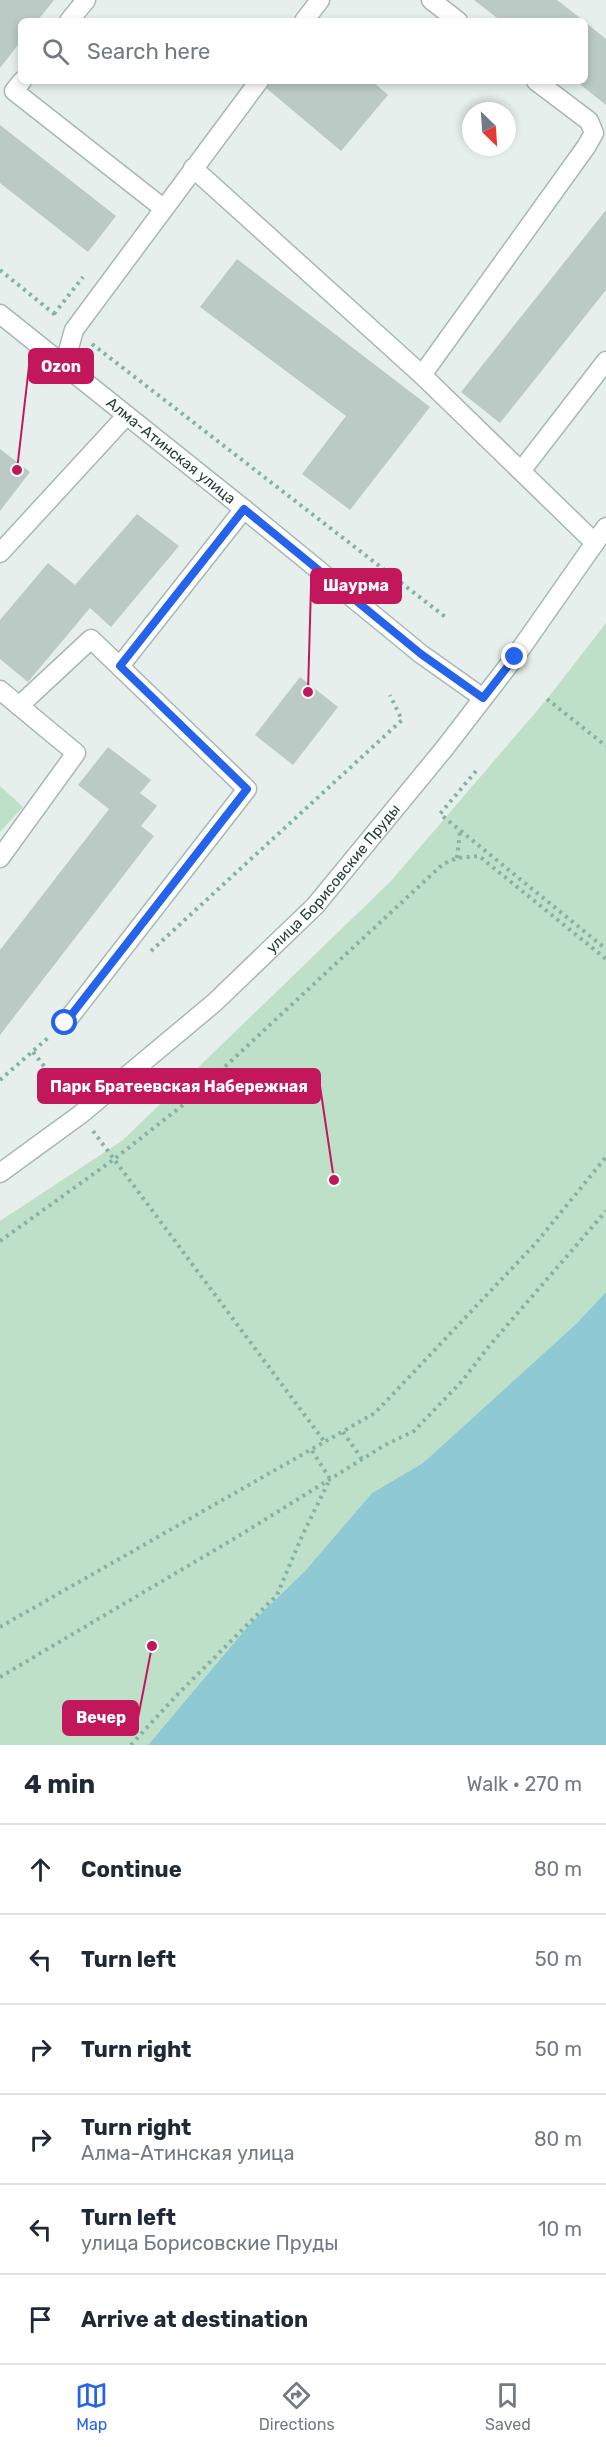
<!DOCTYPE html>
<meta charset="utf-8">
<style>
:root{--surface:#fff;--page:#f2f2f3;--text:#1f2937;--muted:#747a83;--line:#e0e1e3;--accent:#2563eb}
body{margin:0;font-family:Rubik,sans-serif;background:var(--page);color:var(--text)}
.compass{position:absolute;left:462px;top:102px;width:54px;height:54px;border-radius:50%;background:var(--surface);box-shadow:0 3px 9px #0003;rotate:155deg}
.stop{position:absolute;width:18px;height:18px;margin:-14px;border:4px solid #2563eb;border-radius:50%;background:#fff}
.stop.end{background:#2563eb;border-color:#fff;box-shadow:0 2px 6px #0008}
.list{margin:0;padding:0;list-style:none}
h2{display:flex;justify-content:space-between;align-items:center;height:78px;margin:0;padding:0 24px;font-size:26px}
h2 small{font-size:20px;font-weight:400;color:var(--muted)}
.list li{display:grid;grid-template-columns:39px 1fr auto;gap:18px;align-items:center;box-sizing:border-box;height:90px;padding:0 24px;border-top:2px solid var(--line)}
.list b{display:block;font-size:22px;white-space:nowrap}
.list p{margin:0;font-size:20px;white-space:nowrap;color:var(--muted)}
.list em{font-size:20px;font-style:normal;color:var(--muted)}
.icon{flex:none;width:33px;height:33px;fill:none;stroke:currentColor;stroke-width:2;stroke-linecap:round;stroke-linejoin:round}
.map{position:relative;flex:none;width:606px;height:1745px;overflow:hidden}
.search{position:absolute;background:var(--surface);box-shadow:0 3px 9px #0003;left:18px;right:18px;top:18px;height:66px;display:flex;align-items:center;gap:15px;box-sizing:border-box;padding:0 21px;border-radius:9px;color:var(--muted);font-size:22px}
.sheet{height:618px;background:var(--surface)}
nav{display:flex;justify-content:space-around;align-items:center;box-sizing:border-box;height:84px;border-top:2px solid var(--line);background:var(--surface);font-size:16px;color:var(--muted)}
nav a{display:grid;justify-items:center;gap:3px}
nav .on{color:var(--accent)}
.map>svg:first-child{display:block}
.green{fill:#bfe0c8}
.water{fill:#8ec9d4}
.building{fill:#bbcac4}
.lines{fill:none;stroke-linecap:round;stroke-linejoin:round}
.minor-casing{stroke:#a8b8b2;stroke-width:21}
.path{stroke:#86b3a5;stroke-width:4;stroke-dasharray:3 4.5;stroke-linecap:butt}
.minor{stroke:#fff;stroke-width:18}
.route{stroke:#2563eb;stroke-width:8}
.labels{text-anchor:middle;stroke-width:4.5;stroke-linejoin:round;paint-order:stroke}
.street-label{font-size:15px;fill:#24423a;stroke:#f7fbf9}
.leader{fill:none;stroke:#c2185b;stroke-width:2}
.callout-dot{fill:#c2185b;stroke:#f7fbf9;stroke-width:2}
.callout{fill:#c2185b;stroke:#c2185b;stroke-width:2}
.callout-label{font-size:16px;text-anchor:middle;font-weight:bold;fill:#fff}
</style>
<div class="map">
<svg width="606" height="1745" viewBox="0 0 606 1745">
<rect width="100%" height="100%" fill="#e6efeb"/>
<path class="green" d="M606,623V1292L576,1324L423,1463L372,1493L305,1571L249,1625L148,1745H0V1221L123,1140L391,881L547,699Z
M0,786L23,807L0,832Z"/>
<path class="water" d="M606,1292V1745H148L249,1625L305,1571L372,1493L423,1463L576,1324Z"/>
<path class="building" d="M0,0H54L37,21H21V41L0,68Z
M474,0H557L584,21H501Z
M585,22L606,39V105L576,81H585Z
M270,81H372L388,95L341,151L265,87Z
M0,125L116,216L88,252L0,183Z
M606,210V290L500,423L461,392Z
M237,259L430,407L350,510L302,474L346,416L200,307Z
M0,449L30,472L0,511Z
M137,514L179,546L111,627L90,608L28,682L0,659V620L48,563L75,585Z
M300,677L338,707L293,765L255,735Z
M108,747L151,780L140,793L157,806L141,826L154,836L0,1035V950L109,809L78,785Z"/>
<g class="lines">
<defs>
<g id="minor">
<path d="M431,0L458,21"/>
<path d="M69,21L86,0"/>
<path d="M304,21L320,0"/>
<path d="M22,81L14,91L163,208"/>
<path d="M193,168L422,375L595,543"/>
<path id="s1" d="M0,314L244,509L421,654L483,698"/>
<path d="M64,366L74,330L259,81"/>
<path d="M422,375L586,147L594,133L589,121L536,81"/>
<path d="M521,471L606,361"/>
<path d="M0,553L126,416"/>
<path d="M120,666L244,509"/>
<path d="M0,690L76,753L0,858"/>
<path d="M19,706L91,639L247,789L65,1023"/>
<path id="s2" d="M0,1173L81,1114L214,1003L315,906L444,749L515,657L606,527"/>
</g>
</defs>
<use href="#minor" class="minor-casing"/>
<path class="path" d="M0,270L58,317
M54,314L83,277
M92,344L448,619
M547,699L606,746
M476,771L440,814L606,949
M457,858L460,831
M151,951L402,720L390,695
M33,1052L69,1098
M0,1080L49,1037
M93,1131L324,1441
M0,1241L113,1160L188,1101L443,864L457,858L479,856L606,959
M343,1432L362,1459
M0,1627L375,1413L536,1243L606,1157
M0,1677L237,1537L385,1445L414,1431L462,1381L490,1345L606,1211
M131,1745L176,1696L277,1595L302,1536L330,1479L311,1449"/>
<use href="#minor" class="minor"/>
</g>
<g class="lines">
<path class="route" d="M65,1023L247,789L120,666L244,509L421,654L483,698L515,657"/>
</g>
<g class="labels">
<g class="street-label">
<text dy="5" stroke="none"><textPath href="#s1" startOffset="219">Алма-Атинская улица</textPath></text>
<text dy="5" stroke="none"><textPath href="#s2" startOffset="446">улица Борисовские Пруды</textPath></text>
</g>
</g>
<path class="leader" d="M17 470L29 366M308 692L311 586M334 1180L320 1086M152 1646L138 1718"/>
<g class="callout-dot">
<circle cx="17" cy="470" r="6"/>
<circle cx="308" cy="692" r="6"/>
<circle cx="334" cy="1180" r="6"/>
<circle cx="152" cy="1646" r="6"/>
</g>
<g class="callout">
<rect x="29" y="349" width="64" height="34" rx="6"/>
<rect x="311" y="569" width="90" height="34" rx="6"/>
<rect x="38" y="1069" width="282" height="34" rx="6"/>
<rect x="63" y="1701" width="75" height="34" rx="6"/>
</g>
<g class="callout-label">
<text x="61" y="372">Ozon</text>
<text x="356" y="591">Шаурма</text>
<text x="179" y="1092">Парк Братеевская Набережная</text>
<text x="101" y="1723">Вечер</text>
</g>
</svg>
<svg class="compass" viewBox="-18 -18 36 36"><path d="M0-13l5 13h-10z" fill="#e53935"/><path d="M0 13l5-13h-10z" fill="#747a83"/></svg>
<div class="stop" style="left:65px;top:1023px"></div>
<div class="stop end" style="left:515px;top:657px"></div>
<div class="search"><svg class="icon" aria-label="search" viewBox="0 0 24 24"><circle cx="10" cy="10" r="6"/><path d="M15 15l6 6"/></svg>Search here</div>
</div>
<section class="sheet">
<h2>4 min<small>Walk · 270 m</small></h2>
<ul class="list">
<li><svg class="icon" aria-label="ahead" viewBox="0 0 24 24"><path d="M12 20V5M6 11l6-6 6 6"/></svg><div><b>Continue</b></div><em>80 m</em></li>
<li><svg class="icon" aria-label="left" viewBox="0 0 24 24"><path d="M17 20v-9H6M10 6l-5 5 5 5"/></svg><div><b>Turn left</b></div><em>50 m</em></li>
<li><svg class="icon" aria-label="right" viewBox="0 0 24 24"><path d="M7 20v-9h11M14 6l5 5-5 5"/></svg><div><b>Turn right</b></div><em>50 m</em></li>
<li><svg class="icon" aria-label="right" viewBox="0 0 24 24"><path d="M7 20v-9h11M14 6l5 5-5 5"/></svg><div><b>Turn right</b><p>Алма-Атинская улица</p></div><em>80 m</em></li>
<li><svg class="icon" aria-label="left" viewBox="0 0 24 24"><path d="M17 20v-9H6M10 6l-5 5 5 5"/></svg><div><b>Turn left</b><p>улица Борисовские Пруды</p></div><em>10 m</em></li>
<li><svg class="icon" aria-label="arrive" viewBox="0 0 24 24"><path d="M6 21V4h12l-3 4 3 4H6"/></svg><div><b>Arrive at destination</b></div></li>
</ul>
</section>
<nav>
<a class="on"><svg class="icon" aria-label="map" viewBox="0 0 24 24"><path d="M3 6l6-2 6 2 6-2v14l-6 2-6-2-6 2zM9 4v14M15 6v14"/></svg>Map</a>
<a><svg class="icon" aria-label="directions" viewBox="0 0 24 24"><path d="M12 3l9 9-9 9-9-9zM9 14v-3h6M13 9l2 2-2 2"/></svg>Directions</a>
<a><svg class="icon" aria-label="saved" viewBox="0 0 24 24"><path d="M7 4h10v16l-5-4-5 4z"/></svg>Saved</a>
</nav>
